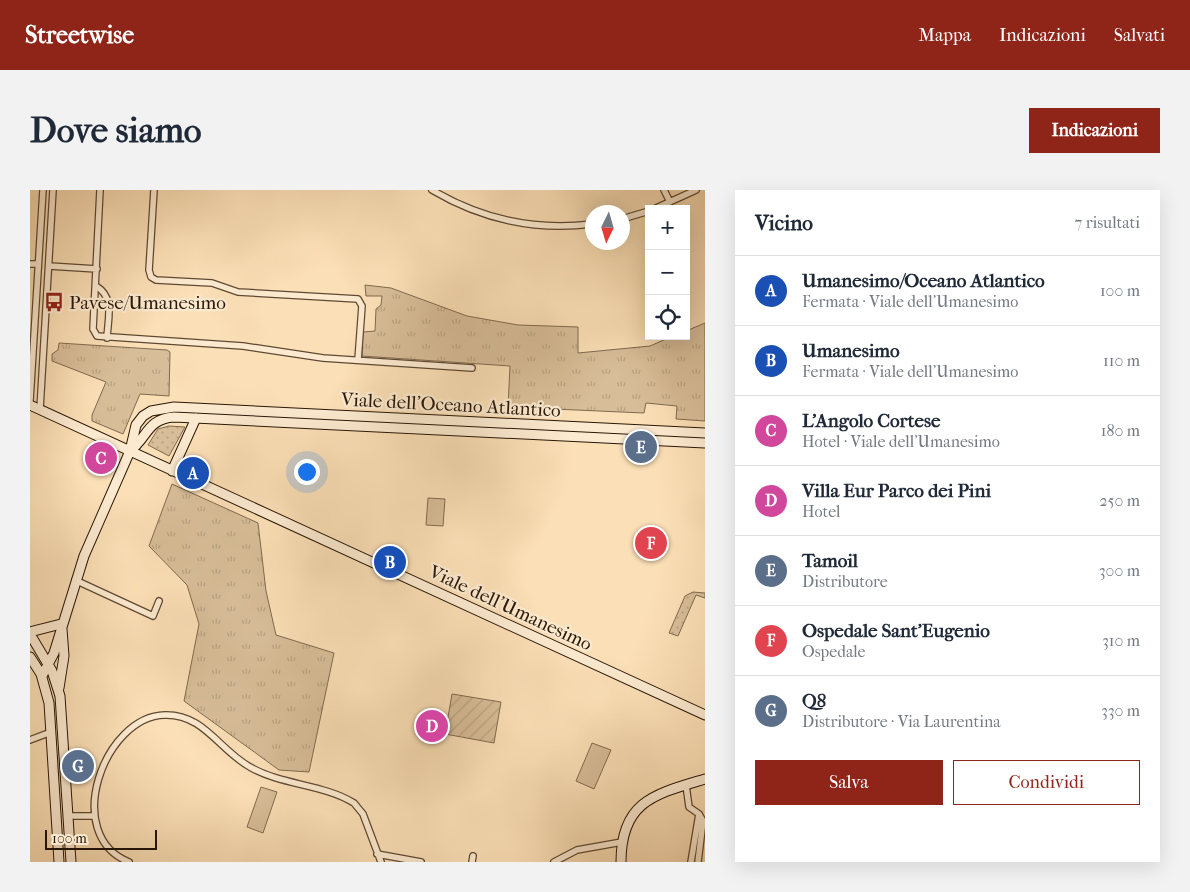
<!DOCTYPE html>
<html lang="it">
<meta charset="utf-8">
<style>
:root{--surface:#fff;--page:#f2f2f3;--text:#1f2937;--muted:#747a83;--line:#e0e1e3;--accent:#8f2418}
body{margin:0;font-family:"IM FELL French Canon",serif;background:var(--page);color:var(--text)}
.controls{position:absolute;right:15px;top:15px;display:grid;overflow:hidden;border-radius:0px;box-shadow:0 5px 20px #0002}
.controls button{width:45px;height:45px;display:grid;place-items:center;padding:0;border:0;border-bottom:1px solid var(--line);background:var(--surface);color:var(--text);font:25px sans-serif}
.compass{position:absolute;left:555px;top:15px;width:45px;height:45px;border-radius:50%;background:var(--surface);box-shadow:0 5px 20px #0002;rotate:185deg}
.scale{position:absolute;left:15px;bottom:12px;width:112px;box-sizing:border-box;padding-left:5px;border:2px solid #291706;border-top:0;font-size:14px;line-height:18px;white-space:nowrap;color:#291706;-webkit-text-stroke:4px #fcead0;paint-order:stroke}
.you{position:absolute;left:276px;top:281px;width:18px;height:18px;margin:-12px;border:4px solid #fff;border-radius:50%;background:#1a73e8;box-shadow:0 0 0 8px #1a73e833}
.badge{display:grid;place-items:center;width:32px;height:32px;border-radius:50%;background:var(--accent);color:#fff;font-size:16px;font-weight:700}
.pin{position:absolute;translate:-50% -50%;border:2px solid #fff;box-shadow:0 1px 5px #0006}
.list{margin:0;padding:0;list-style:none}
h2{display:flex;justify-content:space-between;align-items:center;height:65px;margin:0;padding:0 20px;font-size:21px}
h2 small{font-size:16px;font-weight:400;color:var(--muted)}
.list li{display:grid;grid-template-columns:32px 1fr auto;gap:15px;align-items:center;box-sizing:border-box;height:70px;padding:0 20px;border-top:1px solid var(--line)}
.list b{display:block;font-size:19px;white-space:nowrap}
.list p{margin:0;font-size:16px;white-space:nowrap;color:var(--muted)}
.list em{font-size:16px;font-style:normal;color:var(--muted)}
.actions{display:flex;gap:10px;padding:15px 20px}
.actions a{flex:1;padding:11px 0;border:1px solid var(--accent);border-radius:0px;text-align:center;font-size:18px;color:var(--accent)}
.actions .main{background:var(--accent);color:#fff}
.icon{flex:none;width:28px;height:28px;fill:none;stroke:currentColor;stroke-width:2;stroke-linecap:round;stroke-linejoin:round}
.map{position:relative;flex:none;width:675px;height:672px;overflow:hidden;border-radius:0px}
header{display:flex;align-items:center;gap:30px;box-sizing:border-box;height:70px;padding:0 25px;background:var(--accent);color:#fff}
header strong{font-size:24px}
nav{display:flex;gap:28px;margin-inline-start:auto;font-size:18px}
.intro{display:flex;align-items:center;justify-content:space-between;box-sizing:border-box;height:120px;padding:0 30px}
h1{margin:0;font-size:35px}
.button{padding:12px 22px;border-radius:0px;background:var(--accent);color:#fff;font-size:18px;font-weight:700}
main{display:flex;gap:30px;padding:0 30px}
aside{flex:1;background:var(--surface);border-radius:0px;box-shadow:0 5px 20px #0002}
.map>svg:first-child{display:block}
.grass{fill:url(#grass-dots);stroke:#806a4f}
.park{fill:url(#park-tufts);stroke:#806a4f}
.garden{fill:url(#garden-furrows);stroke:#806a4f}
.pitch{fill:#d7bd98;stroke:#806a4f}
.lines{fill:none;stroke-linecap:round;stroke-linejoin:round}
.street-casing{stroke:#5e4932;stroke-width:8}
.secondary-casing{stroke:#291706;stroke-width:11}
.street{stroke:#fcead0;stroke-width:5.5}
.secondary{stroke:#fcead0;stroke-width:9}
.labels{text-anchor:middle;stroke-width:4.5;stroke-linejoin:round;paint-order:stroke}
.poi-label{font-size:19px;fill:#291706;stroke:#fcead0;text-anchor:start}
.street-label{font-size:19px;fill:#291706;stroke:#fcead0}
</style>
<header>
<strong>Streetwise</strong>
<nav><a>Mappa</a><a>Indicazioni</a><a>Salvati</a></nav>
</header>
<div class="intro"><h1>Dove siamo</h1><a class="button">Indicazioni</a></div>
<main>
<div class="map">
<svg width="675" height="672" viewBox="0 0 675 672">
<defs>
<pattern id="grass-dots" width="8" height="8" patternUnits="userSpaceOnUse" patternTransform="scale(1.25)"><rect width="8" height="8" fill="#d7bd98"/><path d="M2 2h.1M6 6h.1" fill="none" stroke="#b9a282" stroke-width="1.8" stroke-linecap="round"/></pattern>
<pattern id="park-tufts" width="24" height="20" patternUnits="userSpaceOnUse" patternTransform="scale(1.25)"><rect width="24" height="20" fill="#d7bd98"/><path d="M3 7l-1-3M5 7V3M7 7l1-3M15 17l-1-3M17 17v-4M19 17l1-3" fill="none" stroke="#b9a282"/></pattern>
<pattern id="garden-furrows" width="10" height="10" patternUnits="userSpaceOnUse" patternTransform="scale(1.25)"><rect width="10" height="10" fill="#d7bd98"/><path d="M-1 1l2-2M0 10L10 0M9 11l2-2" fill="none" stroke="#b9a282"/></pattern>
</defs>
<rect width="100%" height="100%" fill="#fbdfb6"/>
<filter id="stains"><feTurbulence type="fractalNoise" baseFrequency=".004" numOctaves="4"/><feColorMatrix values="0 0 0 0 .2 0 0 0 0 .09 0 0 0 0 .02 0 0 0 .5 -.17"/></filter>
<radialGradient id="worn" r=".72"><stop offset=".6" stop-color="#630" stop-opacity="0"/><stop offset="1" stop-color="#630" stop-opacity=".3"/></radialGradient>
<path class="grass" d="M139,236L155,237L139,266L118,255L128,239Z
M663,402L675,403V408L666,405L648,446L639,443L655,406Z"/>
<path class="park" d="M335,95L361,98L437,126L488,135L548,137V163L620,156L643,146H656V141L675,133V231L646,229L647,216L616,213L614,223L478,217L480,176L332,166L333,142L345,141L346,119L351,115L352,106H336Z
M29,153L137,160L140,162L139,206L110,204L93,244L62,231V225L76,192L22,171V164L28,160Z
M142,294L228,333L236,401L246,445L304,463L279,582L249,580L154,511L169,434L157,395L119,356Z"/>
<path class="garden" d="M422,504L471,512L464,553L415,544Z"/>
<path class="pitch" d="M398,308L415,309L413,336L396,335Z
M562,553L581,560L564,599L546,591Z
M231,597L247,602L233,643L217,637Z"/>
<g class="lines">
<defs>
<path id="street" d="M70,0L63,139L67,146L213,156L293,168L442,178
M124,0L119,80L121,87L126,90L182,93L208,102L328,109L332,116L328,170
M402,0C451,29 506,41 562,34
M634,0L640,12
M624,19L666,0
M592,29L619,21
M0,74H8
M19,76L67,79
M66,96C85,108 78,127 77,148
M0,211L13,0
M10,219L23,0
M45,390L123,426L129,411
M0,550L21,542
M656,595L659,617L669,624L673,631L668,672
M38,626H63
M347,664L391,672
M99,672C31,645 74,526 135,525C174,524 189,560 220,577C251,595 293,594 324,613L333,624L351,672
M442,672L443,666
M524,672L547,660L592,652
M661,672L669,624"/>
<path id="secondary" d="M0,215L675,525
M100,261C118,247 117,229 144,227L675,253
M142,281L166,228
M0,442L31,434
M0,444L22,481L30,506L41,672
M0,467L11,484L19,513L29,672
M12,486L24,463L54,366L100,261L106,235L113,226L121,221L144,217L675,243
M29,498L34,466L32,439
M591,672C591,611 625,604 675,589"/>
</defs>
<use href="#street" class="street-casing"/>
<use href="#secondary" class="secondary-casing"/>
<use href="#street" class="street"/>
<use href="#secondary" class="secondary"/>
</g>
<defs>
<symbol id="bus-bare" viewBox="-9 -9 18 18"><path d="M-5-6H5V4H4V6H2V4H-2V6H-4V4H-5ZM-3.5-4V0h7V-4ZM-3.5 1.2v1.5H-2V1.2ZM2 1.2v1.5H3.5V1.2Z" fill="#8f2418" stroke="#fcead0" stroke-width="2.5" paint-order="stroke"/></symbol>
</defs>
<g fill-rule="evenodd">
<use href="#bus-bare" x="10" y="98" width="28" height="28"/>
</g>
<g class="labels">
<g class="poi-label">
<text x="39" y="119">Pavese/Umanesimo</text>
</g>
<g class="street-label">
<text transform="translate(421 214) rotate(3)" y="7">Viale dell'Oceano Atlantico</text>
<text transform="translate(481 417) rotate(25)" y="7">Viale dell'Umanesimo</text>
</g>
</g>
<rect width="100%" height="100%" filter="url(#stains)"/>
<rect width="100%" height="100%" fill="url(#worn)"/>
</svg>
<div class="controls">
<button>+</button>
<button>−</button>
<button><svg class="icon" aria-label="locate" viewBox="0 0 24 24"><circle cx="12" cy="12" r="6"/><path d="M12 2v4M12 18v4M2 12h4M18 12h4"/></svg></button>
</div>
<svg class="compass" viewBox="-18 -18 36 36"><path d="M0-13l5 13h-10z" fill="#e53935"/><path d="M0 13l5-13h-10z" fill="#747a83"/></svg>
<div class="scale">100 m</div>
<div class="you"></div>
<div class="pin badge" style="left:163px;top:283px;background:#1a4fb4">A</div>
<div class="pin badge" style="left:360px;top:372px;background:#1a4fb4">B</div>
<div class="pin badge" style="left:71px;top:268px;background:#d1479c">C</div>
<div class="pin badge" style="left:402px;top:536px;background:#d1479c">D</div>
<div class="pin badge" style="left:611px;top:257px;background:#5c6f8a">E</div>
<div class="pin badge" style="left:621px;top:353px;background:#e0444e">F</div>
<div class="pin badge" style="left:48px;top:576px;background:#5c6f8a">G</div>
</div>
<aside>
<h2>Vicino<small>7 risultati</small></h2>
<ul class="list">
<li><span class="badge" style="background:#1a4fb4">A</span><div><b>Umanesimo/Oceano Atlantico</b><p>Fermata · Viale dell'Umanesimo</p></div><em>100 m</em></li>
<li><span class="badge" style="background:#1a4fb4">B</span><div><b>Umanesimo</b><p>Fermata · Viale dell'Umanesimo</p></div><em>110 m</em></li>
<li><span class="badge" style="background:#d1479c">C</span><div><b>L'Angolo Cortese</b><p>Hotel · Viale dell'Umanesimo</p></div><em>180 m</em></li>
<li><span class="badge" style="background:#d1479c">D</span><div><b>Villa Eur Parco dei Pini</b><p>Hotel</p></div><em>250 m</em></li>
<li><span class="badge" style="background:#5c6f8a">E</span><div><b>Tamoil</b><p>Distributore</p></div><em>300 m</em></li>
<li><span class="badge" style="background:#e0444e">F</span><div><b>Ospedale Sant'Eugenio</b><p>Ospedale</p></div><em>310 m</em></li>
<li><span class="badge" style="background:#5c6f8a">G</span><div><b>Q8</b><p>Distributore · Via Laurentina</p></div><em>330 m</em></li>
</ul>
<div class="actions"><a class="main">Salva</a><a>Condividi</a></div>
</aside>
</main>
